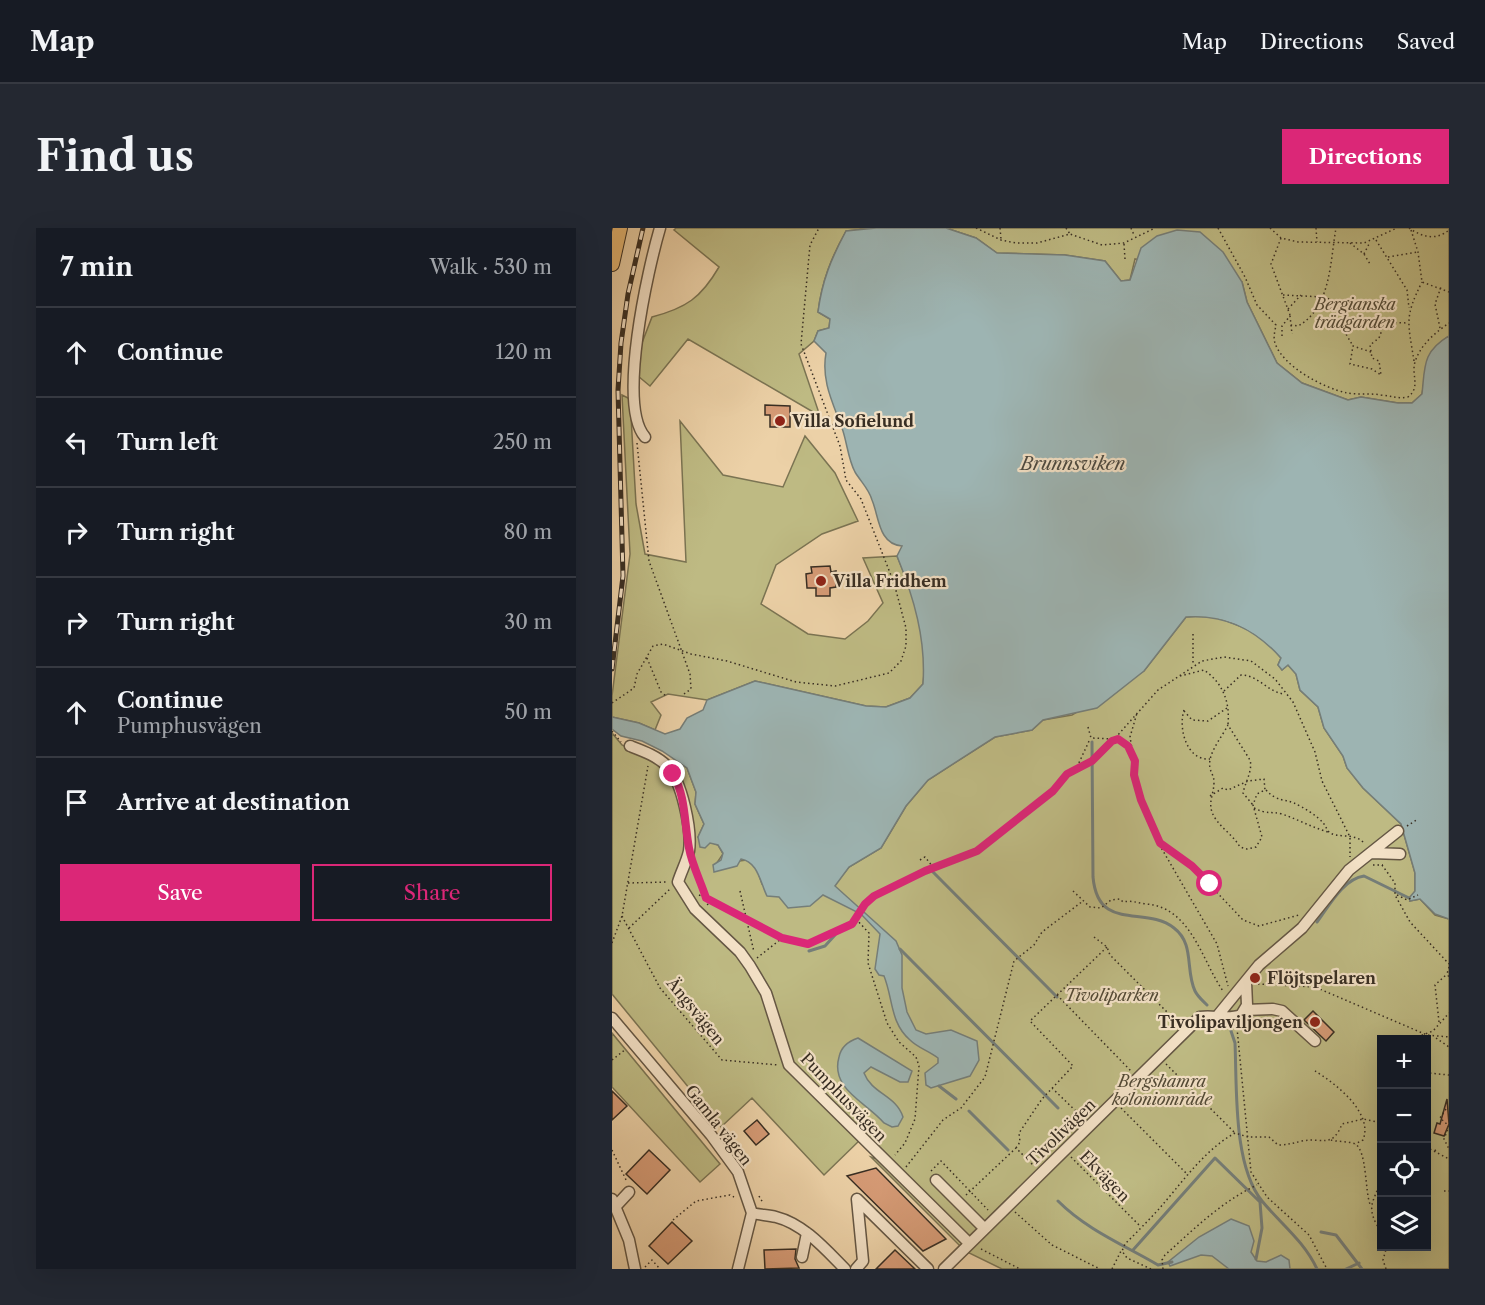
<!DOCTYPE html>
<meta charset="utf-8">
<style>
:root{--surface:#171b24;--page:#242831;--text:#f1f3f6;--muted:#9ea1a6;--line:#363941;--accent:#db2777}
body{margin:0;font-family:"Libre Caslon Text",serif;background:var(--page);color:var(--text)}
.controls{position:absolute;right:18px;bottom:18px;display:grid;overflow:hidden;border-radius:0px;box-shadow:0 6px 24px #0002}
.controls button{width:54px;height:54px;display:grid;place-items:center;padding:0;border:0;border-bottom:2px solid var(--line);background:var(--surface);color:var(--text);font:30px sans-serif}
.stop{position:absolute;width:18px;height:18px;margin:-14px;border:4px solid #db2777;border-radius:50%;background:#fff}
.stop.end{background:#db2777;border-color:#fff;box-shadow:0 2px 6px #0008}
.list{margin:0;padding:0;list-style:none}
h2{display:flex;justify-content:space-between;align-items:center;height:78px;margin:0;padding:0 24px;font-size:26px}
h2 small{font-size:20px;font-weight:400;color:var(--muted)}
.list li{display:grid;grid-template-columns:39px 1fr auto;gap:18px;align-items:center;box-sizing:border-box;height:90px;padding:0 24px;border-top:2px solid var(--line)}
.list b{display:block;font-size:22px;white-space:nowrap}
.list p{margin:0;font-size:20px;white-space:nowrap;color:var(--muted)}
.list em{font-size:20px;font-style:normal;color:var(--muted)}
.actions{display:flex;gap:12px;padding:18px 24px}
.actions a{flex:1;padding:14px 0;border:2px solid var(--accent);border-radius:0px;text-align:center;font-size:21px;color:var(--accent)}
.actions .main{background:var(--accent);color:#fff}
.icon{flex:none;width:33px;height:33px;fill:none;stroke:currentColor;stroke-width:2;stroke-linecap:round;stroke-linejoin:round}
.map{position:relative;flex:none;width:837px;height:1041px;overflow:hidden;border-radius:0px}
header{display:flex;align-items:center;gap:36px;box-sizing:border-box;height:84px;padding:0 30px;background:var(--surface);border-bottom:2px solid var(--line)}
header strong{font-size:28px}
nav{display:flex;gap:33px;margin-inline-start:auto;font-size:21px}
.intro{display:flex;align-items:center;justify-content:space-between;box-sizing:border-box;height:144px;padding:0 36px}
h1{margin:0;font-size:42px}
.button{padding:15px 27px;border-radius:0px;background:var(--accent);color:#fff;font-size:21px;font-weight:700}
main{display:flex;gap:36px;padding:0 36px}
aside{flex:1;background:var(--surface);border-radius:0px;box-shadow:0 6px 24px #0002}
.map>svg:first-child{display:block}
.green{fill:#beba83;stroke:#7b7453;stroke-width:1.5;fill-rule:evenodd}
.water{fill:#9db4b2;stroke:#757e79;stroke-width:1.5}
.lines{fill:none;stroke-linecap:round;stroke-linejoin:round}
.stream{stroke:#757e79;stroke-width:3}
.building{fill:#d69b76;stroke:#382e23;stroke-width:1.5}
.minor-casing{stroke:#655744;stroke-width:13}
.major-casing{stroke:#382e23;stroke-width:16}
.path{stroke:#382e23;stroke-width:1.5;stroke-dasharray:1.5 3;stroke-linecap:butt}
.minor{stroke:#f3e1c6;stroke-width:10}
.major{stroke:#e6b874;stroke-width:14}
.rail-casing{stroke:#382e23;stroke-width:5}
.rail{stroke:#f3e1c6;stroke-width:3;stroke-dasharray:9;stroke-linecap:butt}
.route{stroke:#db2777;stroke-width:8}
.poi-dot{fill:#8f2418;stroke:#f3e1c6;stroke-width:2}
.labels{text-anchor:middle;stroke-width:4.5;stroke-linejoin:round;paint-order:stroke}
.park-label{font-size:16px;font-style:italic;fill:#534a36;stroke:#f3e1c6}
.poi-label{font-size:16px;font-weight:bold;fill:#382e23;stroke:#f3e1c6;text-anchor:start}
.street-label{font-size:16px;fill:#382e23;stroke:#f3e1c6}
.water-label{font-size:18px;font-style:italic;fill:#4c4940;stroke:#f3e1c6}
</style>
<header>
<strong>Map</strong>
<nav><a>Map</a><a>Directions</a><a>Saved</a></nav>
</header>
<div class="intro"><h1>Find us</h1><a class="button">Directions</a></div>
<main>
<aside>
<h2>7 min<small>Walk · 530 m</small></h2>
<ul class="list">
<li><svg class="icon" aria-label="ahead" viewBox="0 0 24 24"><path d="M12 20V5M6 11l6-6 6 6"/></svg><div><b>Continue</b></div><em>120 m</em></li>
<li><svg class="icon" aria-label="left" viewBox="0 0 24 24"><path d="M17 20v-9H6M10 6l-5 5 5 5"/></svg><div><b>Turn left</b></div><em>250 m</em></li>
<li><svg class="icon" aria-label="right" viewBox="0 0 24 24"><path d="M7 20v-9h11M14 6l5 5-5 5"/></svg><div><b>Turn right</b></div><em>80 m</em></li>
<li><svg class="icon" aria-label="right" viewBox="0 0 24 24"><path d="M7 20v-9h11M14 6l5 5-5 5"/></svg><div><b>Turn right</b></div><em>30 m</em></li>
<li><svg class="icon" aria-label="ahead" viewBox="0 0 24 24"><path d="M12 20V5M6 11l6-6 6 6"/></svg><div><b>Continue</b><p>Pumphusvägen</p></div><em>50 m</em></li>
<li><svg class="icon" aria-label="arrive" viewBox="0 0 24 24"><path d="M6 21V4h12l-3 4 3 4H6"/></svg><div><b>Arrive at destination</b></div></li>
</ul>
<div class="actions"><a class="main">Save</a><a>Share</a></div>
</aside>
<div class="map">
<svg width="837" height="1041" viewBox="0 0 837 1041">
<rect width="100%" height="100%" fill="#ecd1a7"/>
<filter id="stains"><feTurbulence type="fractalNoise" baseFrequency=".00333" numOctaves="4"/><feColorMatrix values="0 0 0 0 .2 0 0 0 0 .09 0 0 0 0 .02 0 0 0 .5 -.17"/></filter>
<radialGradient id="worn" r=".72"><stop offset=".6" stop-color="#630" stop-opacity="0"/><stop offset="1" stop-color="#630" stop-opacity=".3"/></radialGradient>
<path class="green" d="M64,0H264L234,3C219,30 210,53 206,84L218,91L217,100L206,103L202,113L187,126L208,188L76,111L38,158L26,148L28,120L40,89C74,80 89,70 107,39L62,2Z
M334,0H837V108C819,119 813,145 810,166L800,175H786L749,169L736,172L690,155L665,135L635,74L630,54L523,31L518,52L509,53L493,33L453,27L385,25L364,10Z
M10,167L18,171L24,276L33,326L74,334L68,193L111,247L171,259L193,208L223,245L246,293L210,306L164,337L149,376L196,406L233,411L256,393L271,375L251,330L285,328L299,362L310,403L313,435L311,456L298,470L274,479L254,478L143,453L95,472L56,466L39,474L49,487L43,502L27,495L0,489V468L18,326Z
M598,387C632,399 645,402 669,430L666,437L670,442L676,437L684,446L688,462L706,479L712,500L731,528L735,540L751,560L789,596L803,645V663L798,673L808,671L823,687L837,691V1041H390L353,1023L259,929L273,933L250,910L212,947L140,870L109,899L0,766V505L10,517L63,544L72,538L75,540L84,564L83,576L92,596L86,609L106,617L111,626L104,636L135,632L145,641L150,656L211,666L222,658L237,639L269,620L294,578L316,552L383,509L420,502L431,492L460,487L532,443L574,389ZM770,812H814V1018H770Z
M0,805L108,936L88,954L0,859Z"/>
<path class="water" d="M264,0H334L364,10L385,25L453,27L493,33L509,53L518,52L529,20L545,8L565,2L588,4L611,24L630,54L635,74L665,135L690,155L736,172L749,169L786,175H800L810,166C813,139 810,124 837,108V691L823,686L808,671L798,673L797,670L803,663V645L789,596L751,560L735,540L731,528L712,500L706,479L688,462L684,446L676,437L670,442L666,437L669,430C643,401 613,386 574,389L532,443L485,480L431,492L420,502L383,509L316,552L294,578L269,620L237,639L223,658L284,713L290,727V760L295,784L304,802L314,806L339,802L365,813L367,832L358,848L319,860L314,857L313,845L326,835V830C317,823 306,820 298,812C278,795 281,770 272,748L267,747L263,741L268,706L249,686L211,667L198,678L176,680L167,669L155,668C148,654 146,634 129,631L125,638L102,644L101,637L109,632L111,625L106,617L98,615L93,620L88,619L86,609L92,596L83,576L84,564L75,540L50,523L30,513L9,508L0,501V489L27,495L53,506L68,501L75,490L91,482L95,472L143,453L254,478L274,479L298,470L311,456C314,411 302,370 285,328L290,318C266,316 267,288 260,272C257,261 249,254 243,244C236,231 235,214 230,200C221,175 209,153 214,125L202,113L206,103L217,100L218,91L206,84C210,53 219,31 234,3Z
M246,810L300,843L296,854H288L259,839L252,845C260,866 284,867 291,889L286,898L280,899L272,895C254,874 218,861 227,829C229,819 237,813 246,810Z
M619,991L637,998L642,1013L639,1024L645,1033L654,1034L669,1027L677,1032L678,1041H617L600,1028L589,1027L558,1038L556,1034L587,1009Z"/>
<g class="lines">
<path class="stream" d="M480,514L481,649C486,705 533,677 562,700C583,716 573,742 583,763C586,769 591,773 595,777
M320,643L445,769
M705,694C717,678 731,651 752,648L797,670
M288,721L446,880
M197,723L213,718L223,707
M619,803L623,815C625,860 621,937 650,973C669,996 692,1013 705,1041
M327,858L344,871
M357,883L396,922
M446,973C475,1002 512,1017 546,1037L560,1034
M709,1004L724,1007L750,1041
M521,1022L603,930L648,974L650,1000L644,1031
M734,1041L747,1035"/>
</g>
<path class="building" d="M153,177L178,178V199H158V187H153Z
M218,338L219,344L224,343V359L218,360V368H204V360H195L194,346L200,345L199,339Z
M701,783L722,804L714,813L692,792Z
M0,863L15,878L0,892Z
M835,871L837,896L832,908L822,905L825,895L828,896Z
M145,892L157,906L144,917L132,903Z
M37,922L58,942L35,966L14,946Z
M264,940L334,1011L311,1023L235,948Z
M60,994L80,1013L56,1036L37,1018Z
M184,1021L183,1031L187,1040L153,1041L152,1022Z
M283,1022L303,1041H264Z"/>
<g class="lines">
<defs>
<path id="minor" d="M33,209C5,177 36,41 48,0
M18,518C31,523 45,528 55,538C70,553 80,602 77,623C75,633 69,644 66,654L83,681L128,724L138,738L154,765L177,837L357,1015
M760,625L788,626
M633,782L661,781L670,783L703,813
M607,786L647,737L690,700L737,642L786,603
M0,790L99,907L126,944L140,985L126,1041
M324,952L372,1000
M0,971L17,1012L23,1041
M4,978L17,964
M140,985C148,987 156,987 164,989C192,996 214,1022 233,1041
M190,1029L195,1005
M244,1041L251,1033L245,971L316,1041
M332,1041L588,789C601,787 618,792 629,787L635,777L634,754"/>
<path id="major" d="M0,36L8,0"/>
</defs>
<use href="#minor" class="minor-casing"/>
<use href="#major" class="major-casing"/>
<path class="path" d="M364,0L389,12L404,15H425L458,6L490,17L512,15L543,0
M388,0L389,11
M454,0L458,6
M519,0L522,7
M606,0L633,49L645,77L664,97C663,103 661,109 663,115C671,139 712,160 735,165C746,167 758,165 769,167C779,168 786,171 796,169C809,159 799,147 803,134C808,117 824,104 837,95
M658,0L669,10L686,14L752,15L785,0
M704,0L705,14
M797,0C810,9 824,13 837,2
M799,2L806,24L810,54L837,64
M669,10L659,36L678,87
M764,12L795,62L797,80
M738,15L752,26L758,36
M512,16L513,31
M752,26L758,14
M776,29L806,24
M671,67L711,69L732,76V82L724,89L741,118
M676,81L689,67
M679,97L680,106
M828,100L823,76L829,59
M670,108V98L678,88L679,97L686,98C719,80 718,34 724,0
M759,124L741,118L738,136L760,141L769,147L767,133L760,130L758,117L767,110L773,94L796,95
M802,133C796,94 792,90 810,54
M25,215L37,333L78,446L79,461L72,466
M581,406V437
M35,430L49,464L54,468
M568,448L592,442C611,455 618,474 616,496
M612,463L629,447C647,447 656,465 673,466
M0,475L22,460L25,446L41,418L51,416L79,426L115,433L184,454L223,458L277,445L289,433L294,418V400L282,355L249,271L234,252L228,218L189,116L198,17L207,0
M572,482C566,501 575,533 598,531
M572,483L580,492L596,493L615,480
M476,499L479,510L501,511
M0,503L9,514
M501,512H509L523,533L522,547L529,572L547,616L605,716L616,758
M521,527L518,509L525,485
M465,539L478,511
M654,562C665,574 673,571 682,575C691,579 706,588 712,596C714,599 715,602 717,604C725,611 742,604 752,615
M598,568L611,560L616,562L636,553L652,551L653,562L645,566L641,577L650,609L644,619L635,621L628,619C621,607 610,601 603,590C594,576 602,568 602,554C602,548 599,545 598,540C595,526 610,509 616,497L638,532C641,542 633,555 631,565L641,577
M642,580C656,587 659,583 670,586C685,591 699,599 716,604
M795,598L806,591
M550,618L580,638L631,692L647,698L687,687
M308,632L313,629L321,639
M761,637H771
M770,637L783,655V667L798,694L837,736
M83,639L94,670L170,710L196,716L213,709L240,696L262,668L313,643L365,623L441,563L455,546L488,527L546,462L590,433L612,429L639,433L663,451L681,474L703,524L710,553L738,609V629
M16,655L56,654
M128,663L142,724
M461,663L478,679L489,680L499,672L508,671L511,674C519,672 526,675 534,676C579,679 590,733 611,763
M87,667L94,670L96,678
M785,667L795,672L806,667
M10,688L48,760L110,832L166,837
M244,691L257,705L256,735L275,795L287,814L304,829L307,838L303,891L293,915L283,927
M17,700L58,661
M482,709L495,719L498,727L567,796
M0,715L10,688L36,538
M145,730L169,711
M837,739L835,746L837,749
M646,756L703,759L815,807L837,809
M445,767L519,843
M827,794L823,757L835,746
M625,800L639,944L655,969L697,1007L715,1041
M824,810L837,819
M797,812L821,803L837,785
M0,832L14,821
M554,836L623,905
M703,843C723,855 762,885 751,912L743,916
M814,847L817,845L837,847
M440,860L471,890
M509,880L576,947
M834,881L828,890L837,898L832,911L837,921
M719,912C725,914 737,913 743,916C755,922 753,964 758,976
M814,919L837,931
M404,920L408,914L407,905L430,871L461,838L418,793L495,719
M0,922L15,954
M823,923L825,919
M459,929L528,998
M294,939L331,892L349,880L373,849L402,733L422,717L430,704L471,673
M319,943L329,933L376,982
M770,950C760,978 753,978 770,1006
M832,963H837
M354,967L404,920L422,938
M147,968L151,975
M403,984L440,1017L488,1041
M61,992L84,973L118,967L122,969
M369,1021L408,1041
M33,1039L40,1032L48,1041
M500,1041L509,1023
M539,1041L515,1030L510,1023L513,1016C524,1005 535,994 546,982C569,956 592,922 623,905L636,909H657L666,917C675,917 682,915 690,913C711,909 720,921 730,896L751,891L770,895
M551,1041L550,1032L553,1027C582,1001 609,974 645,957
M774,1041L771,1032L775,1018"/>
<use href="#minor" class="minor"/>
<use href="#major" class="major"/>
<defs>
<path id="rail" d="M0,441L11,348L6,162L9,115L16,66L31,0"/>
</defs>
<use href="#rail" class="rail-casing"/>
<use href="#rail" class="rail"/>
</g>
<g class="lines">
<path class="route" d="M61,546C74,569 72,594 77,620C80,637 89,654 94,670L170,710L196,716L240,696L253,676L262,668L313,643L365,623L441,563L455,546L480,533L500,513L506,511L516,518L523,533L522,547L529,572L548,615L580,638L598,656"/>
</g>
<g class="poi-dot">
<circle cx="168" cy="193" r="6"/>
<circle cx="209" cy="353" r="6"/>
<circle cx="643" cy="750" r="6"/>
<circle cx="703" cy="794" r="6"/>
</g>
<g class="labels">
<g class="park-label">
<text x="743" y="82">Bergianska<tspan x="743" dy="18">trädgården</tspan></text>
<text x="500" y="773">Tivoliparken</text>
<text x="550" y="859">Bergshamra<tspan x="550" dy="18">koloniområde</tspan></text>
</g>
<g class="poi-label">
<text x="180" y="199">Villa Sofielund</text>
<text x="221" y="359">Villa Fridhem</text>
<text x="655" y="756">Flöjtspelaren</text>
<text x="691" y="800" text-anchor="end">Tivolipaviljongen</text>
</g>
<g class="street-label">
<text transform="translate(84 783) rotate(51)" y="6">Ängsvägen</text>
<text transform="translate(232 869) rotate(46)" y="6">Pumphusvägen</text>
<text transform="translate(107 897) rotate(52)" y="6">Gamla vägen</text>
<text transform="translate(449 904) rotate(-44)" y="6">Tivolivägen</text>
<text transform="translate(493 948) rotate(46)" y="6">Ekvägen</text>
</g>
<g class="water-label">
<text x="461" y="242">Brunnsviken</text>
</g>
</g>
<rect width="100%" height="100%" filter="url(#stains)"/>
<rect width="100%" height="100%" fill="url(#worn)"/>
</svg>
<div class="controls">
<button>+</button>
<button>−</button>
<button><svg class="icon" aria-label="locate" viewBox="0 0 24 24"><circle cx="12" cy="12" r="6"/><path d="M12 2v4M12 18v4M2 12h4M18 12h4"/></svg></button>
<button><svg class="icon" aria-label="layers" viewBox="0 0 24 24"><path d="M12 4l9 5-9 5-9-5zM3 14l9 5 9-5"/></svg></button>
</div>
<div class="stop" style="left:598px;top:656px"></div>
<div class="stop end" style="left:61px;top:546px"></div>
</div>
</main>
